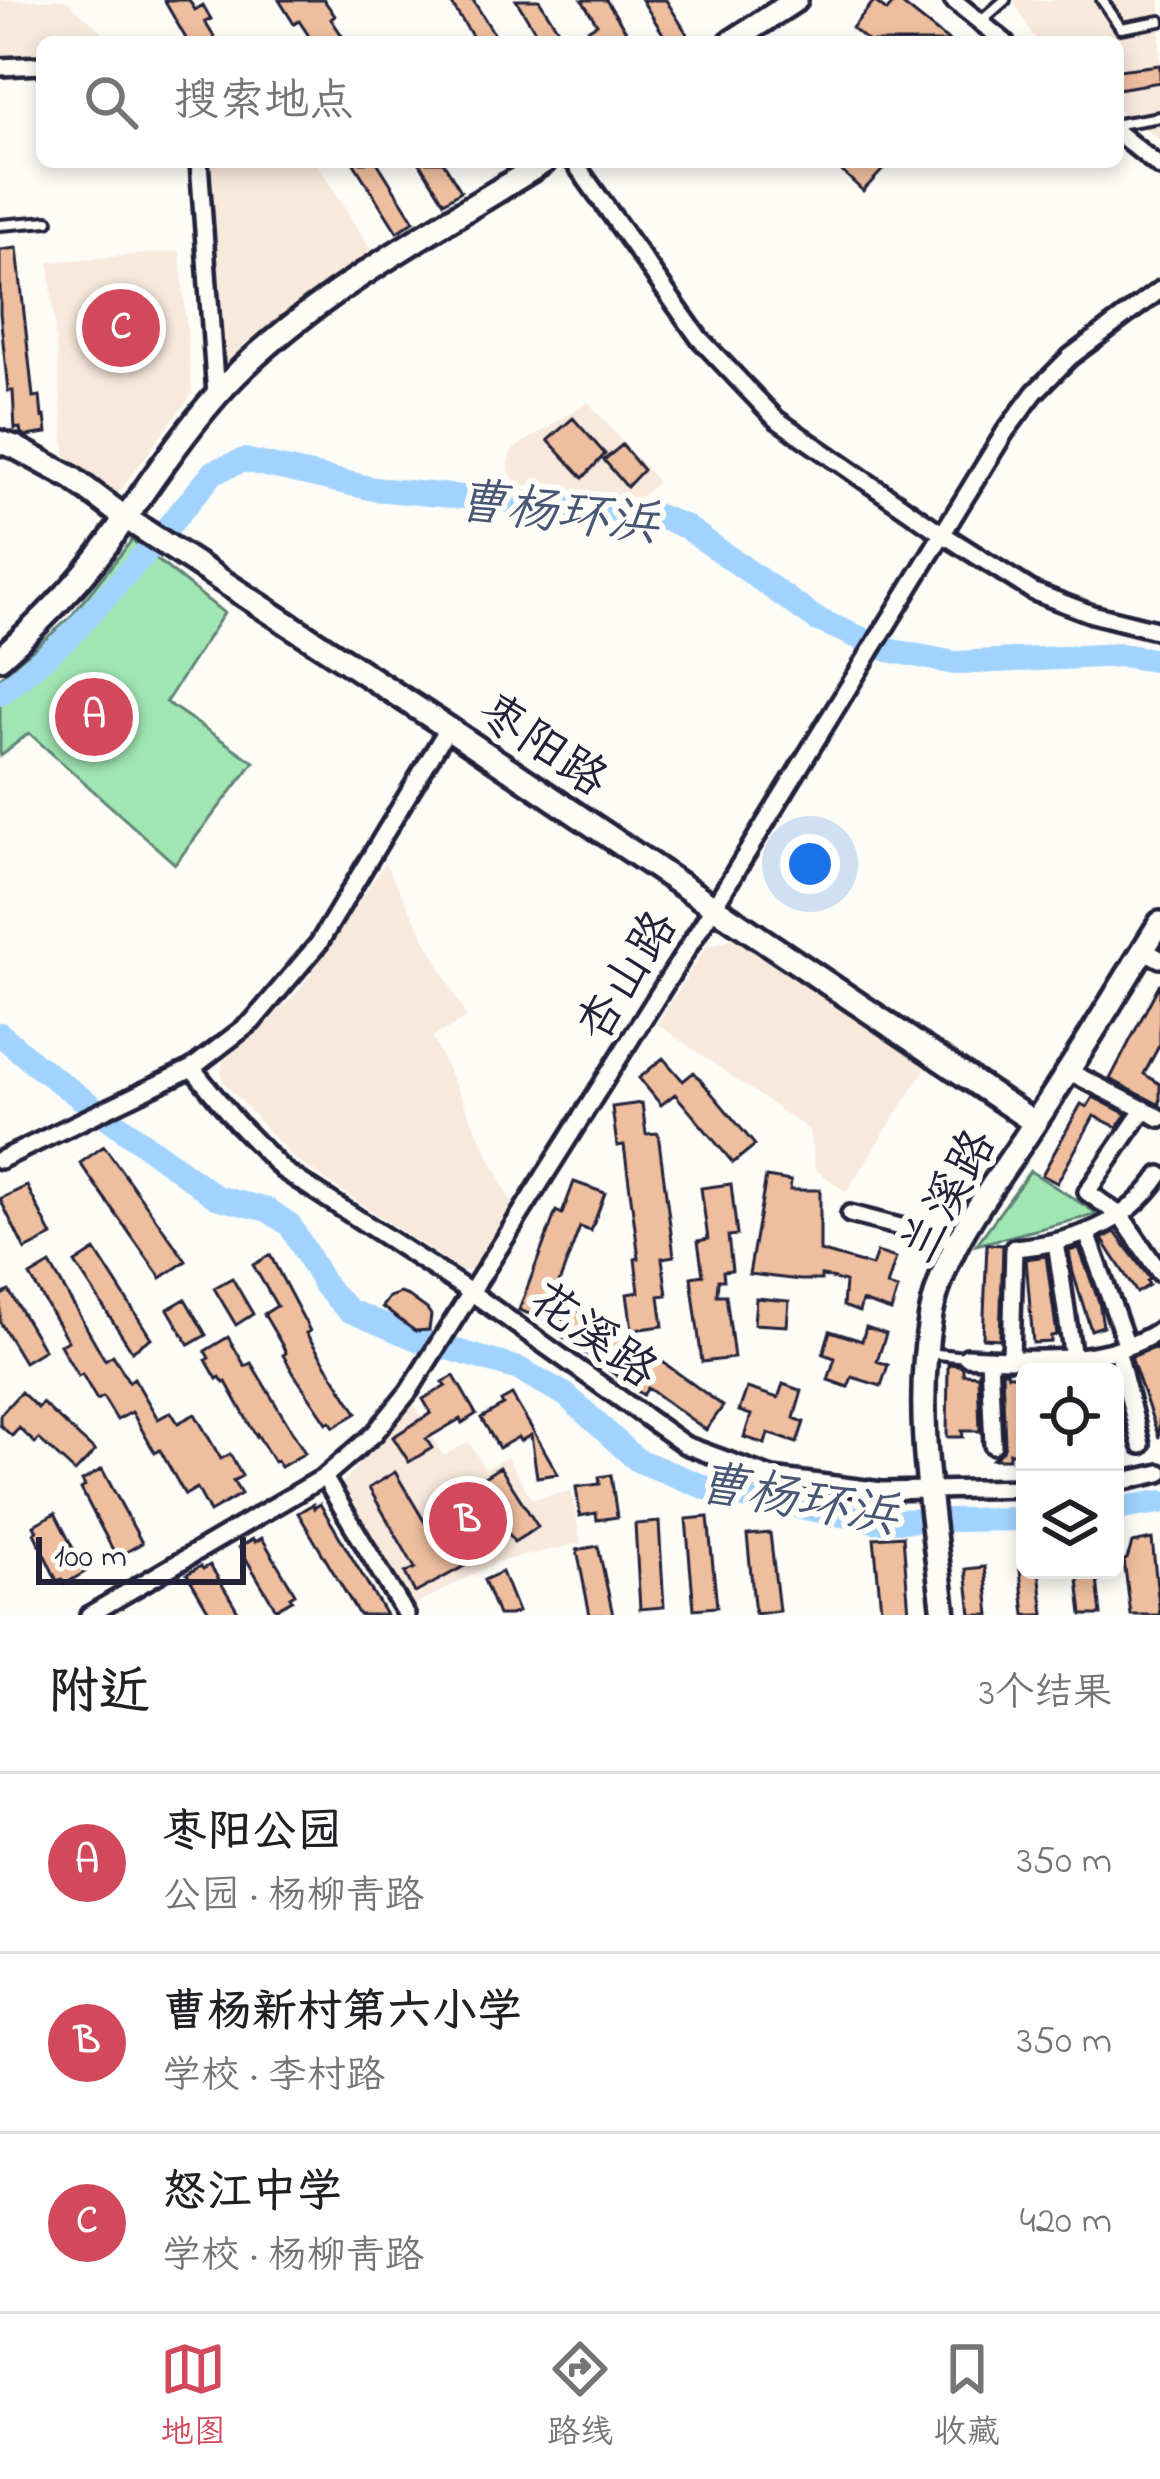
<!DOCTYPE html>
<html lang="zh">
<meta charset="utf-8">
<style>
:root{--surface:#fff;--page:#f2f2f2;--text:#202124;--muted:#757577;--line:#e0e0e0;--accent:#d1495b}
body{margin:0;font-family:"Indie Flower","LXGW WenKai TC",sans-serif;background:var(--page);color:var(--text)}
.controls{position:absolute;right:36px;bottom:36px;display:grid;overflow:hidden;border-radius:18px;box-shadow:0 6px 18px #0003}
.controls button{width:108px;height:108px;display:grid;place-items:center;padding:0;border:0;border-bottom:3px solid var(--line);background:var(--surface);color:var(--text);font:60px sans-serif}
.scale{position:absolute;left:36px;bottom:30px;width:210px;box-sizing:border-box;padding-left:12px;border:6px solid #22223b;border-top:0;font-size:33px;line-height:42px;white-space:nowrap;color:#22223b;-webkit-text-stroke:9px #fdfcf7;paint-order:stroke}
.you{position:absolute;left:810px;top:864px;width:42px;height:42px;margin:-30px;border:9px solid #fff;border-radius:50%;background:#1a73e8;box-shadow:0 0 0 18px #1a73e833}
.badge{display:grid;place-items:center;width:78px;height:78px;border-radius:50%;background:var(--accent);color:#fff;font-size:39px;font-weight:700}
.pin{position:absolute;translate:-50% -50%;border:6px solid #fff;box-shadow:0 3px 12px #0006}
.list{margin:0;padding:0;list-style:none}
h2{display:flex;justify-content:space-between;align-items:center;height:156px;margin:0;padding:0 48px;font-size:51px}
h2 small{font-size:39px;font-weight:400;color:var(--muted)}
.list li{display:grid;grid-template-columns:78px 1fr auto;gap:36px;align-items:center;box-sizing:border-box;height:180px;padding:0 48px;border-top:3px solid var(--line)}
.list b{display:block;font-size:45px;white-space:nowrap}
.list p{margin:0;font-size:39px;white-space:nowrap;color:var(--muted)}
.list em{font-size:39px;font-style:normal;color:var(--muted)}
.icon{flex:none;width:66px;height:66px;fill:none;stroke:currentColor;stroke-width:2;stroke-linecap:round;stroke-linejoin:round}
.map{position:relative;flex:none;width:1160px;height:1615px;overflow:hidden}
.search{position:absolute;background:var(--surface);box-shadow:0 6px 18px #0003;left:36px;right:36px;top:36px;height:132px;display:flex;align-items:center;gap:30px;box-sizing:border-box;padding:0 42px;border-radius:18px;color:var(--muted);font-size:45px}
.sheet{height:696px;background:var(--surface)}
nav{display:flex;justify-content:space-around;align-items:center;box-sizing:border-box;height:168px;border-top:3px solid var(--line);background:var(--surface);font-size:33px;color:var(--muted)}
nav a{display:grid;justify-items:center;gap:6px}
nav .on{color:var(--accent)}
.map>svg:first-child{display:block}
.built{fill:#f8e9dc}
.green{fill:#a0e6b3;stroke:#618477;stroke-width:3}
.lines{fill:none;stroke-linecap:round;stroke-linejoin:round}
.river{stroke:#a1d3fe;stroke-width:24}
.building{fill:#eebe9e;stroke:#22223b;stroke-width:3}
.lane-casing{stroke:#22223b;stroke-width:16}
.street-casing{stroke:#22223b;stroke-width:24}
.secondary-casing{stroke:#22223b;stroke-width:30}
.lane{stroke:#fdfcf7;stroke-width:8}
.street{stroke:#fdfcf7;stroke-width:15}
.secondary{stroke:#fdfcf7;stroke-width:21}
.labels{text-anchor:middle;stroke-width:12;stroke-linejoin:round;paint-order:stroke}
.street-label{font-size:48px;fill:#22223b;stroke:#fdfcf7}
.water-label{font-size:51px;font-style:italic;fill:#485776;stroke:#fdfcf7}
</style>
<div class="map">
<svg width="1160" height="1615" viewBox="0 0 1160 1615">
<rect width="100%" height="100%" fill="#fdfcf7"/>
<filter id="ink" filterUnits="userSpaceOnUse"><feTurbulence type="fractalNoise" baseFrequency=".00833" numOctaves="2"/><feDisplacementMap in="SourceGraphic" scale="24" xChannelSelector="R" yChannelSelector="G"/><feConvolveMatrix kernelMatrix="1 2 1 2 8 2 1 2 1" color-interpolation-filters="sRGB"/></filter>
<g filter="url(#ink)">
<path class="built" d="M0,0H66L114,42H42V54L0,56Z
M1013,0H1160V140L1118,109V42H1041L1032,34Z
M209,162H316L373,253L306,297L257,338L224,372Z
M180,251L192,394L116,496L66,459L49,262Z
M588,402L658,482L638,499L517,484L511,475L508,464L511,452L517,447Z
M385,863L467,1018L432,1037L514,1208L483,1260L475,1268L467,1271L458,1269L293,1158L223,1081L221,1070L224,1060L259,1032L302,987Z
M733,938L927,1066L846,1192L815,1169L809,1130L657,1024L706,947Z
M414,1403L443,1456L469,1442L485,1469L507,1457L532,1499L571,1491L581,1543L497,1562L409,1608L339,1487Z"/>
<path class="green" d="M132,540L224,613L166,702L254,762L175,864L29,733L0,756V678L69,619Z
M1030,1171L1098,1214L976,1245Z"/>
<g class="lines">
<path class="river" d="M166,529L214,472L244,460L374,489L653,514L686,527L816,619L888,650L955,663L1121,655L1160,661
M0,694L71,635L149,549
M0,1034L36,1065L216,1197L268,1210L290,1225L325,1286L348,1310L419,1340L519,1369L566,1395L637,1460L717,1492L875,1521L1025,1519
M1115,1509L1160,1502"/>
</g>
<path class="building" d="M164,0H189L195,10L203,5L211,19L205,22L217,42H188Z
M279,0H324L335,16L331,19L343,37L336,42H313L299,21L294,24Z
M449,0H473L499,42H476Z
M516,0H539L566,42H542Z
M582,0H606L633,42H568L597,24Z
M642,0H666L692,42H668Z
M896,0H897L950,42H869L852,28L874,1L887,11Z
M1160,65V82L1118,89V70Z
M353,162H377L414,221L397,232Z
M419,162H443L461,191L444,202Z
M832,162H890L863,191Z
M17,248L33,397L40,396L42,417L45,416L47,433L26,436L21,433L20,428L15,429L13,391H8L0,313V250Z
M573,418L605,454L583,478L548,440Z
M622,445L643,470L627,487L604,460Z
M1160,983V1044L1144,1074L1160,1084V1105L1110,1079Z
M663,1058L683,1081L694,1072L755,1145L733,1163L675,1094L661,1105L639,1078Z
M1093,1097L1126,1114L1117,1127L1094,1116L1057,1183L1042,1175L1081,1104L1087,1107Z
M642,1103L646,1134L658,1133L674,1256L662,1258L667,1295L659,1296L663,1326L632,1330L627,1294L639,1292L635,1259L639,1258L624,1145L617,1146L612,1107Z
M104,1146L186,1261L161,1278L80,1163Z
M766,1177L791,1181L790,1190H820V1251L872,1266L877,1252L896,1258L887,1286L898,1289L891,1311L862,1301L859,1312L843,1306L845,1282L821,1275V1280H800L749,1274Z
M574,1182L605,1193L591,1231L580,1227L545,1320L519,1310L556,1211L562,1214Z
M731,1184L737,1235L728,1236L732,1270L723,1271L724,1280H718L717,1295H726L734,1358L702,1362L691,1277L703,1275L698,1241L708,1239L701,1188Z
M27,1186L52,1236L25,1250L0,1199Z
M1115,1232L1150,1279L1147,1281L1149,1285L1137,1293L1102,1239Z
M987,1244L1003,1245L1000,1339L983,1338Z
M1079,1248L1099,1302L1103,1326L1091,1330L1073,1273L1069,1251Z
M95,1250L151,1338L132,1351L75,1263Z
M270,1255L310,1331L306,1333L357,1413L334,1427L330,1421L327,1423L294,1374L283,1355L286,1353L282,1345L264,1314L277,1306L253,1265Z
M1046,1256L1057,1335L1051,1336V1342L1033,1343L1026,1259Z
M50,1264L105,1360L113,1355L129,1382L134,1378L158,1419L171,1412L178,1423L195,1414L221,1459L230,1454L242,1476L233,1481L241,1494L210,1512L197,1488L185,1495L160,1450L155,1453L132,1412L117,1420L103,1397L97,1400L82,1374L78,1376L60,1345L68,1341L30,1276Z
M232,1278L253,1314L236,1325L214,1288Z
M9,1291L44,1350L24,1362L0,1322V1296Z
M400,1293L409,1296L427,1309L431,1315L429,1330L415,1331L382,1307L389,1297Z
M756,1298L789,1301L787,1326L754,1324Z
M185,1299L206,1335L189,1345L168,1309Z
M574,1308L635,1351L634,1341L723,1406L706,1430L648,1388L643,1395L554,1330Z
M866,1327L886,1334L877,1361L888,1365L881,1386L852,1377L848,1387L828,1380L835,1358L823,1354L830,1331L862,1341Z
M228,1337L245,1366L251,1363L305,1453L281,1467L277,1461L274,1462L257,1434L256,1436L226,1382L224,1383L220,1377L217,1379L206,1360L209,1358L205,1351Z
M1156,1347L1160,1357L1159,1438L1131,1357Z
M948,1364L958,1365L963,1368V1374L978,1375L980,1431H962L963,1437H947Z
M1002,1371H1007L1008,1375H1018L1019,1453H1009V1459H993L1003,1451L1005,1444Z
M454,1376L476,1414L462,1423L460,1419L426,1439L432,1448L409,1462L393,1437L431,1413L423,1399L446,1386L443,1382Z
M783,1384L802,1391L794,1418L804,1422L797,1443L768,1433L765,1444L744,1437L751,1415L739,1411L747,1388L778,1398Z
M21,1392L38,1408L42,1403L95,1451L75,1472L39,1439L35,1443L19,1428L12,1436L0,1425V1415Z
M512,1395L531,1427L558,1474L537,1477L531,1435L520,1441L518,1437L499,1448L481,1418L503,1405L501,1401Z
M500,1467L538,1527L514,1542L502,1523L507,1519L481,1479Z
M102,1469L142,1543L121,1555L118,1550L114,1552L81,1489L85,1486L82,1481Z
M395,1472L443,1553L459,1544L470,1563L415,1593L405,1573L415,1568L369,1488Z
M611,1475L617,1517L597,1520L596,1513L580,1516L576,1487L600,1484L599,1477Z
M313,1504L314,1508L320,1504L386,1615H359L298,1513Z
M55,1513L85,1572L65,1584L62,1579L57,1581L34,1533L37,1531L34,1525Z
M708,1517L717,1607L694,1609L686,1519Z
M659,1522L664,1607L640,1609L635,1524Z
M770,1533L779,1611L755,1614L747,1535Z
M903,1536L909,1613L884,1615V1609H881L874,1538Z
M262,1538L295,1594L290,1597L292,1600L276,1609L239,1547L253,1539L255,1542Z
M1152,1539L1160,1615H1131L1124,1560L1127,1559L1132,1543Z
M598,1546L613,1615H590L577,1550Z
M210,1565L232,1601L240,1615H211L187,1574L201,1566L203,1569Z
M985,1567L990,1615H971L966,1569Z
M1020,1570H1039L1044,1615H1025Z
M1077,1570H1096L1101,1615H1082Z
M502,1572L518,1612L510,1615H498L484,1580Z"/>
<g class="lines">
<defs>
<path id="lane" d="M1102,0L1121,28L1160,21
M980,22L1005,0
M1118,124L1160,117
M0,225L48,221
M927,1353L966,1357"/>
<path id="street" d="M953,0L1005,42
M0,67L42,65
M1118,133L1160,167
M199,162L216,395
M574,162L699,338L776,419L941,533L1034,592L1092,614L1160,631
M1143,950L1160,959
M192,1068L236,1122L283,1170L472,1293L685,1445L772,1477L882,1491L1025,1488
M1068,1071L1160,1118
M1144,1109L1087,1192L1121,1216L1160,1273
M0,1160L192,1068L252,1022L319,943L448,728
M850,1214L958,1242
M1087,1233L1127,1346
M1056,1242L1075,1372
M1117,1349L1141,1445
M967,1357C1028,1360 1107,1366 1160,1330
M989,1358L993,1445
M1011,1358L1014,1248C1073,1243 1126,1225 1160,1175
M324,1477L406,1615
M1115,1483L1160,1473
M89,1615L324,1477L374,1434L409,1391L713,908L1005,432L1035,392L1070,357L1160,290"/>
<path id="secondary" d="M731,42L796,0
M0,442L15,447L72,478L124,517L448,728L1035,1123
M0,658C39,623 76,587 107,544C142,495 176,442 216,396C299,301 437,230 544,162
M944,1615C933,1517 913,1413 931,1315C945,1242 995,1185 1034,1124C1078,1058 1118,990 1160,923"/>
</defs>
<use href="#lane" class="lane-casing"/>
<use href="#street" class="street-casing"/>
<use href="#secondary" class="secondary-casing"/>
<use href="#lane" class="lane"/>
<use href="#street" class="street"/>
<use href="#secondary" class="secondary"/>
</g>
</g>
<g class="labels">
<g class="street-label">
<text transform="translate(544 743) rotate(34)" y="17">枣阳路</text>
<text transform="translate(625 975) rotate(-58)" y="17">杏山路</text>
<text transform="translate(946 1195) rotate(-61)" y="17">兰溪路</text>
<text transform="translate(595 1333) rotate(36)" y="17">花溪路</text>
</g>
<g class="water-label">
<text transform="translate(558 510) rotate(7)" y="18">曹杨环浜</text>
<text transform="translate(798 1497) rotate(10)" y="18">曹杨环浜</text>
</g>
</g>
</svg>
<div class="controls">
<button><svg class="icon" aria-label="locate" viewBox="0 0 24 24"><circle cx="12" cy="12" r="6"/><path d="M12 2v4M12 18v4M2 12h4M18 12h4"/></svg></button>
<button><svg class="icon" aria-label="layers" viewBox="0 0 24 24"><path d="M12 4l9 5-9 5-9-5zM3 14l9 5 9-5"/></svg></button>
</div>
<div class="scale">100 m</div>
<div class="you"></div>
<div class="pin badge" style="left:94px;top:717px">A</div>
<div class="pin badge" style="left:468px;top:1521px">B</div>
<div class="pin badge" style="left:121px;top:328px">C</div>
<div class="search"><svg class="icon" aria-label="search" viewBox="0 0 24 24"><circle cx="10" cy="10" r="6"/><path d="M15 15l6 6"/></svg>搜索地点</div>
</div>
<section class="sheet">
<h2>附近<small>3个结果</small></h2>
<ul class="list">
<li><span class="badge">A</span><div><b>枣阳公园</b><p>公园 · 杨柳青路</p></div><em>350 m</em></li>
<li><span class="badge">B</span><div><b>曹杨新村第六小学</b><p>学校 · 李村路</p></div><em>350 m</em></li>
<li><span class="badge">C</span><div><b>怒江中学</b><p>学校 · 杨柳青路</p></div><em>420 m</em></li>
</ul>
</section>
<nav>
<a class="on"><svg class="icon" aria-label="map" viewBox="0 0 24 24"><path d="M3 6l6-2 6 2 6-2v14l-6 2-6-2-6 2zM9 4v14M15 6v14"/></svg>地图</a>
<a><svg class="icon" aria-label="directions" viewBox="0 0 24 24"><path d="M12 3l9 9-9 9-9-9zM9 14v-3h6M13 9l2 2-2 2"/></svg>路线</a>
<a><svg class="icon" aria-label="saved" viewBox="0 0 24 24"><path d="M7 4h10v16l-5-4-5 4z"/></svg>收藏</a>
</nav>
